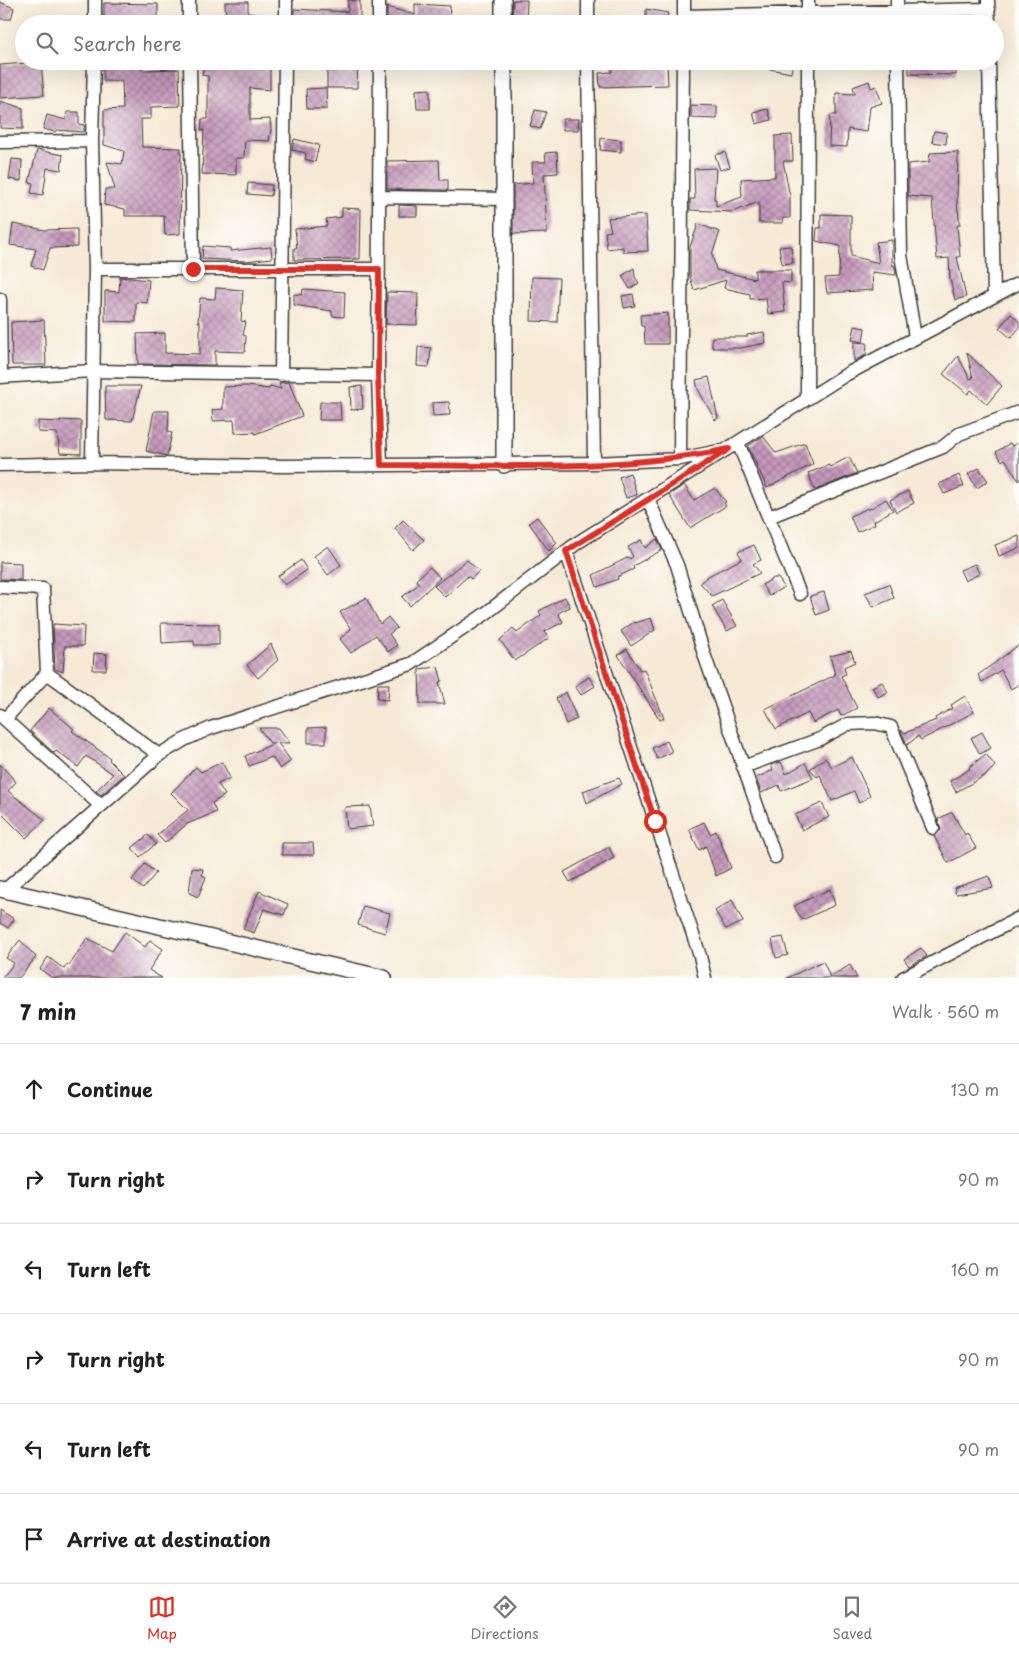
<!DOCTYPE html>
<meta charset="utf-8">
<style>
:root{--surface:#fff;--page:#f2f2f2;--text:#222;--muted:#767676;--line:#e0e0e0;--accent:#d93025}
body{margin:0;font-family:"Playpen Sans",sans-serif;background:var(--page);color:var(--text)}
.stop{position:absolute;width:15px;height:15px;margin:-11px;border:4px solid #d93025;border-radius:50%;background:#fff}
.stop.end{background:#d93025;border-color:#fff;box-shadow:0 1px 5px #0008}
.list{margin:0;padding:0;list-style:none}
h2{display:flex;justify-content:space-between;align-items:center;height:65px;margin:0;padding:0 20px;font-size:21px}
h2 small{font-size:16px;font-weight:400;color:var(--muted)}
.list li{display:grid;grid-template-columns:32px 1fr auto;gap:15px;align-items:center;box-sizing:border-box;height:90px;padding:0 20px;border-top:1px solid var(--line)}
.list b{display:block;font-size:19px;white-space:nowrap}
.list em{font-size:16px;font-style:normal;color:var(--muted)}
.icon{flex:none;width:28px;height:28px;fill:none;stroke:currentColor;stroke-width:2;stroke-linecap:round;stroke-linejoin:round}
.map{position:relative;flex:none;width:1019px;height:978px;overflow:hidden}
.search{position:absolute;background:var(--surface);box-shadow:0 5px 20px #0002;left:15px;right:15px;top:15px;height:55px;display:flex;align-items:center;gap:12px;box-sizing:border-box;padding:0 18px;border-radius:28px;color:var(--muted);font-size:19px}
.sheet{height:605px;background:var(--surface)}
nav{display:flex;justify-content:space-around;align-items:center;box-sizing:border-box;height:70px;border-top:1px solid var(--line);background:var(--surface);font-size:14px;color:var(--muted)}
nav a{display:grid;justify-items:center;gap:2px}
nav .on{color:var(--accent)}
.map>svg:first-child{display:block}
.building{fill:url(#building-cross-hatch)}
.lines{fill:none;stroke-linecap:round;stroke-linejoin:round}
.minor-casing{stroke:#3d3b38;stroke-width:15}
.tertiary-casing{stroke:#3d3b38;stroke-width:18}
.minor{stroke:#fff;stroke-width:12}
.tertiary{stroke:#fff;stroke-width:15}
.route{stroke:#d93025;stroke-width:6}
</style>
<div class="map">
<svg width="1019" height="978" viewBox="0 0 1019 978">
<defs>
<pattern id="building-cross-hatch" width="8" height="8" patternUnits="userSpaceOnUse" patternTransform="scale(1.25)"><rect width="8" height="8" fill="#c599bb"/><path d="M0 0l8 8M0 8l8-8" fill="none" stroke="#9f7c97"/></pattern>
</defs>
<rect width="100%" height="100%" fill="#fdfcf7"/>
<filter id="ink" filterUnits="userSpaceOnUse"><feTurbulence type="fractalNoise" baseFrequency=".02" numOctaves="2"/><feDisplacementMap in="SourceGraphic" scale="10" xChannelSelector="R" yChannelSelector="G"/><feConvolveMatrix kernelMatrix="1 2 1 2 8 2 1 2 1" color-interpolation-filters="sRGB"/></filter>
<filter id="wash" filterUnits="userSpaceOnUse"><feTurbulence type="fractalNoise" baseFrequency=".0096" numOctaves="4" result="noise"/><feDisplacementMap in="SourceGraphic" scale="20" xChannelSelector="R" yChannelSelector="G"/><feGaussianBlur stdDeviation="1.12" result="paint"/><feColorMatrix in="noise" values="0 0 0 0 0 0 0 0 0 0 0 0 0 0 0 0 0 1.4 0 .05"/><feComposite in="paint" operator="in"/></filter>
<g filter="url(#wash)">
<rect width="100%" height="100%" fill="#f6ead6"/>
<g id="blocks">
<path class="building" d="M348,0L360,1V24L294,21V9L348,12Z
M513,0H527L526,24H512Z
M0,2L14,8L11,19H0Z
M225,2H248V13L277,18L276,24H226Z
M104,3L158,4V24L104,23Z
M415,4L450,6L449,24L404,22L387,24V7L415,15Z
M646,9L668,13L666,24L646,20Z
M222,61H270V90L250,88V120L270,119L271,130L269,141L245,140L244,158H236V175L202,174L204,130H201L202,119H208V76L202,75L204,64L222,68Z
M335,61H358L357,88H327V71H336Z
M633,61H667L668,85L600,87L599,73L612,72V65H633Z
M760,61H793L791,73L759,67Z
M909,61H933V66L955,63L956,75L909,74Z
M41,62L44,95L0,98V65Z
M103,65H142V70L179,69L180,106L151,107V119H141L142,147L181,148L180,234L165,235L164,216H125V209L104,205L105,189H115L107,162L122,164L124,151L104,145V110L123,109L122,81H103Z
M869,81L871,88L876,86L882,103L870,107L867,132L848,129L847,147L829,146L830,115H836V93L855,94L853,87Z
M326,88L327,109H307L306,89Z
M430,89V109H417L416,90Z
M0,101L23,108V129L0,128Z
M691,105L717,106V119L691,118Z
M768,109L771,120L756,124L753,112Z
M535,110L546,112L540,129L530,126Z
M67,112H79V124L84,125V132L56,130L55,132L43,129L47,115L66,120Z
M563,119H579L578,130H563Z
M934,131L947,133L946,144L932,142Z
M792,135L793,161H783L790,197V218H783V223H759V202L732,212L690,210V199H695L694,169L716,168L714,199H716V206L742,197L741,179L775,177V136Z
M601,138L621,140V152L600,150Z
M294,139L319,145L315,162L305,159L306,153L292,150Z
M37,150L63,155L61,170L47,168L43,195L31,193L33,183L29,182Z
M557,152L558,173L544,174L547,233L513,234V185L533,183L532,162H546L545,153Z
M725,152L730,167L720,170L715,155Z
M958,152L957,203L960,225H957L960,257H957L966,297L955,300L950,279L949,258L937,259L932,198L908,196V164L929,162L930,153Z
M12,159L22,160L21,181L9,179Z
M439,160L440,180H448V190L387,189V161Z
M248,183L272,185L271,196L247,194Z
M399,205L417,206V216H399Z
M342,208L361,209L360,259L294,260V248H297L295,229L327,226L326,219L342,217Z
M821,214L851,215V256L879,263L876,242L892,240V265L895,266L896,275L872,272L873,290L827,293L825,278L839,277L840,246L816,241L817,228H821Z
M646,215L648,251L623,252V247L607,249L605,232L611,231L608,218Z
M13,224L45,230L77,229V247L50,248L43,270L31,266L36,249L10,245Z
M698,224L720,232L712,254L716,270L755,279V270H791V283L782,282L785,312L768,314L766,298L750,299V294L724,288L726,280L694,290L690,276V247Z
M203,246L230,248V251L271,247L272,258L246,261L202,259Z
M791,246L793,263L782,264L779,247Z
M634,268L635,277L639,283L630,289L622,276Z
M120,277L149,280L147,303L136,302V322L105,321V291L119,292Z
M532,277L559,278L557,322L531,321Z
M216,288L243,290L241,321L246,322L243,335L246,336L245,352L215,351V365L138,364L137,334L165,333V353L200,354V322H198L200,298L215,299Z
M303,289L345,292L344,317L332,316V311L294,305V294L302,295Z
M387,292L418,293L417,325L386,324Z
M633,294L635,306L624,308L622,296Z
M668,313V344H645L644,326H641L640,315Z
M1011,314L1019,321V328L1011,338L999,328Z
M44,320L46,365H12L11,322Z
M855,326L865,328L863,342L852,340Z
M764,332L766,343L740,348H712V337H747V335Z
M854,342L867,343L866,355L854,361Z
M418,347L431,348L429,367L417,366Z
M967,353L1002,386L987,404L971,390L968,394L943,374L958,356L970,379L973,378Z
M709,377L718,418L715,420L698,389L696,380Z
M289,382L302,416L255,434V432L235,433L234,420L213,421L212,410L223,409V387L247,386L269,389L270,386L281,389L279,383Z
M105,386H141L132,421L106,420Z
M362,386L363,409L351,410L350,387Z
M320,402H340L341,420H319Z
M449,402L450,415L433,416L432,403Z
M154,411H169L168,432L172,433L167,456L146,451Z
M60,420L81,421V454L60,453L57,433L38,432V421L60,422Z
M763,436L776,453L805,443L813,464L767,488L748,446Z
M1019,442V481L1005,459L1002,461L996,452L1010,443L1012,446Z
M849,457L857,473L815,490L808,473L829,465L830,467Z
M979,468L988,481L977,488L968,474Z
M630,473L637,495L626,498L619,477Z
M959,475L964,486L944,494L939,484Z
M684,485L694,500L715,488L726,502L724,503L726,506L690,528L669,495Z
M908,491L914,503L896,512L890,500Z
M886,499L893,510L874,521L875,524L857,532L850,516L868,508V510Z
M537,517L557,543L549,551L529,523Z
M403,520L424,540L413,550L395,528Z
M1019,536V548L999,556L995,545Z
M657,539L662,550L633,566L634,569L617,577L618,579L597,587L593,575L629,557L630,559L633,557L628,547L641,540L645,548Z
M754,545L761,560L753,564L760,573L712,596L700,583L708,576L742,559L738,552Z
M328,546L341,565L328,575L314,556Z
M301,560L307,570L285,585L278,576Z
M467,560L479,571L471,579L468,576L445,597L434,586Z
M0,562L21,563V580L0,579Z
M975,564L979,574L965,581L960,570Z
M430,567L440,578L410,606L402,597L419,584L416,580Z
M774,578H778L784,587L769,596L762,585Z
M889,584L894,598L873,607L865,593Z
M824,592L829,610L816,615L810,596Z
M565,597L570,607L558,613L563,622L544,632L549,638L515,661L500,640L513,628L517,633L541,615L539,611Z
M366,598L380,624L388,617L397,628L389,634L397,645L388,652L376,635L351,653L340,639L351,629L340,612Z
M722,600L737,626L727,631L712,606Z
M651,618L655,630L631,646L621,631L634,622L635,623Z
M161,623L219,624V645H194V641L162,643Z
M53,624L84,626L83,646H65L63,672L55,669Z
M271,644L278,660L258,678L247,665Z
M1019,645V684L1011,689L1001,670L982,682L978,675Z
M627,649L640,670L644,669L664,718L660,720L618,655Z
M851,651L855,662L844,667L846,674L841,676L857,708L841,716L838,710L813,723L808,713L776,729L765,709L835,675L830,656Z
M94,653L107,654L106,670H93Z
M438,667L442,681L439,682L445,704H420L419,669Z
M589,677L595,686L581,695L575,686Z
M882,682L888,692L878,697L872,687Z
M378,684H389L388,700L377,699Z
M566,692L577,719L566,724L556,698Z
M965,696L974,712L921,740L918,736L907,745L901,730L905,733L936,720L935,718L953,708L951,705Z
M49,708L74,729L72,731L110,758L109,760L124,775L101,795L96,791L113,774L86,756L78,767L56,751L54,753L30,731Z
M326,727V743H308V728Z
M259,728H279L290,743H278L291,761L280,769L272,757L249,766L245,756L275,743H270Z
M982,732L991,748L980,754L971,738Z
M667,741L672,752L657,759L652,748Z
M986,754L995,766L986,775L956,792L950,781L970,769L969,767Z
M852,757L870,796L859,803L854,791L832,801L820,775L817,777L810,769L825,758L832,767Z
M222,762L230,778L218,784L225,795L212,803L216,812L187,824L165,843L157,835L188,810L171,793L196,767L201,772Z
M781,762L786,774L805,763L813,778L781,791L779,785L761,793L756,778L773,770L771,765Z
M0,764L16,782L8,791L45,820L26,838L0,812Z
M619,778L622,784L587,803L583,791Z
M822,803L829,817L802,830L795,815Z
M370,806L373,826L347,829L345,807Z
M952,812L965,835L967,833L976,848L948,863L934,836L941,830L938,819Z
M704,822L710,834L716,831L731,868L716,876L706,846L699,850L689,829Z
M148,835L156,844L140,857L132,848Z
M282,843H313L314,855H282Z
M609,847L614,858L570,882L564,872Z
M145,864L156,873L143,889L132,880Z
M192,868L203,869L202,875L206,877L198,897L189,893Z
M989,876L993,888L956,894L954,888Z
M830,889L835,905L802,920L794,906Z
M259,891L288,904L284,915L264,909L254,933L243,929Z
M732,900L743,922L726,929L715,911Z
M363,906L390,913L385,933L358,925Z
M0,910L14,919L8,928L0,923Z
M125,932L145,947L150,940L163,949L149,970L162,978H52L40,969L48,957L64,969L67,964L69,966L87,938L112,951Z
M783,937L788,955L776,958L772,939Z
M20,940L36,957L19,978H2L14,963L6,958Z
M921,948L927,956L909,966L904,959Z
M823,961L830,977L850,965L857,978H787Z"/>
</g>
</g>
<g filter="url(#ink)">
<use href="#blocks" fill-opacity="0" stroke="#3d3b38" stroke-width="1"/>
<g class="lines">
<defs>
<path id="minor" d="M189,0V24
M379,0V24
M588,0V24
M897,0V24
M988,0L989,24
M684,16L989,9
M684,22V0
M95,24V0
M286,24V0
M808,24V0
M190,61L193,269
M380,61L378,375L381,465
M588,61L594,463
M898,61L901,255L915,337
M989,61L994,295
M0,142L92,141
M380,197L505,199
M95,269H379
M0,299L1,377
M281,375L285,61
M0,377L92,371L378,375
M807,399L808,61
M738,443L800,594
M680,459L683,61
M92,463L95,269L92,141L94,61
M0,465L92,463L284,466L594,463L680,459L719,451
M648,499L677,565L704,654L775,857
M769,517L943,447L959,434L1019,412
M566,551L700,956L705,978
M0,587L43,589L47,673L5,719
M47,673L159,755
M0,715L101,806
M743,767L820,739L848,724L875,723L891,727L933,828
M5,890L159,755L184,740L211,728L411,664L485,614L577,543L847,374L1019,283
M903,978L1019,918"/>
<path id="tertiary" d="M503,0V24
M504,61V465
M0,889L384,978"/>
</defs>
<use href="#minor" class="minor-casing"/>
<use href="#tertiary" class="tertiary-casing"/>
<use href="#minor" class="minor"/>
<use href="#tertiary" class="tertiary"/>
</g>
</g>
<g class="lines" filter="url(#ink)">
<path class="route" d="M193,269H379L378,375L381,465C496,465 615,472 729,449L566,551L655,821"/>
</g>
</svg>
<div class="stop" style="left:655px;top:821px"></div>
<div class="stop end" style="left:193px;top:269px"></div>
<div class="search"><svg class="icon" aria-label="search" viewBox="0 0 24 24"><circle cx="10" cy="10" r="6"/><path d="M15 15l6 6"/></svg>Search here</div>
</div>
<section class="sheet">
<h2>7 min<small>Walk · 560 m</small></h2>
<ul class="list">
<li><svg class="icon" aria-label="ahead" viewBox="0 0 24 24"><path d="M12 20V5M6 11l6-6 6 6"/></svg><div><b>Continue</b></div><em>130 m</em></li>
<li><svg class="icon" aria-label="right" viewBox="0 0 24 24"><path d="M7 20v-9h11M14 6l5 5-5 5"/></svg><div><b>Turn right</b></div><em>90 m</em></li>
<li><svg class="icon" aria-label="left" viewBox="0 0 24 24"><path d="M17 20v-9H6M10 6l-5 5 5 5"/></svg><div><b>Turn left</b></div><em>160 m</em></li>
<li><svg class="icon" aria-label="right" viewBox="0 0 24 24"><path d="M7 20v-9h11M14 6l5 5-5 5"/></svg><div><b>Turn right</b></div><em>90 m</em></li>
<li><svg class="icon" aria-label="left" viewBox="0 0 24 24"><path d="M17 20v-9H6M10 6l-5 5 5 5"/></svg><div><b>Turn left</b></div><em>90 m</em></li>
<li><svg class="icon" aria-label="arrive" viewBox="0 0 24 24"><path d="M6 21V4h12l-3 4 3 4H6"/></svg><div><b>Arrive at destination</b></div></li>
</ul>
</section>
<nav>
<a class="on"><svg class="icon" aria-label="map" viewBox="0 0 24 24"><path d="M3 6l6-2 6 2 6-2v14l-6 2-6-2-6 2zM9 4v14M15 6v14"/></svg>Map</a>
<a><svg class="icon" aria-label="directions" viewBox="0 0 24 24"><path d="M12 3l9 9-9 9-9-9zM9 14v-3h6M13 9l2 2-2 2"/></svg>Directions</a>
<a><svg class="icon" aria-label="saved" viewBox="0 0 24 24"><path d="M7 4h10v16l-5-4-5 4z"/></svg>Saved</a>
</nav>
